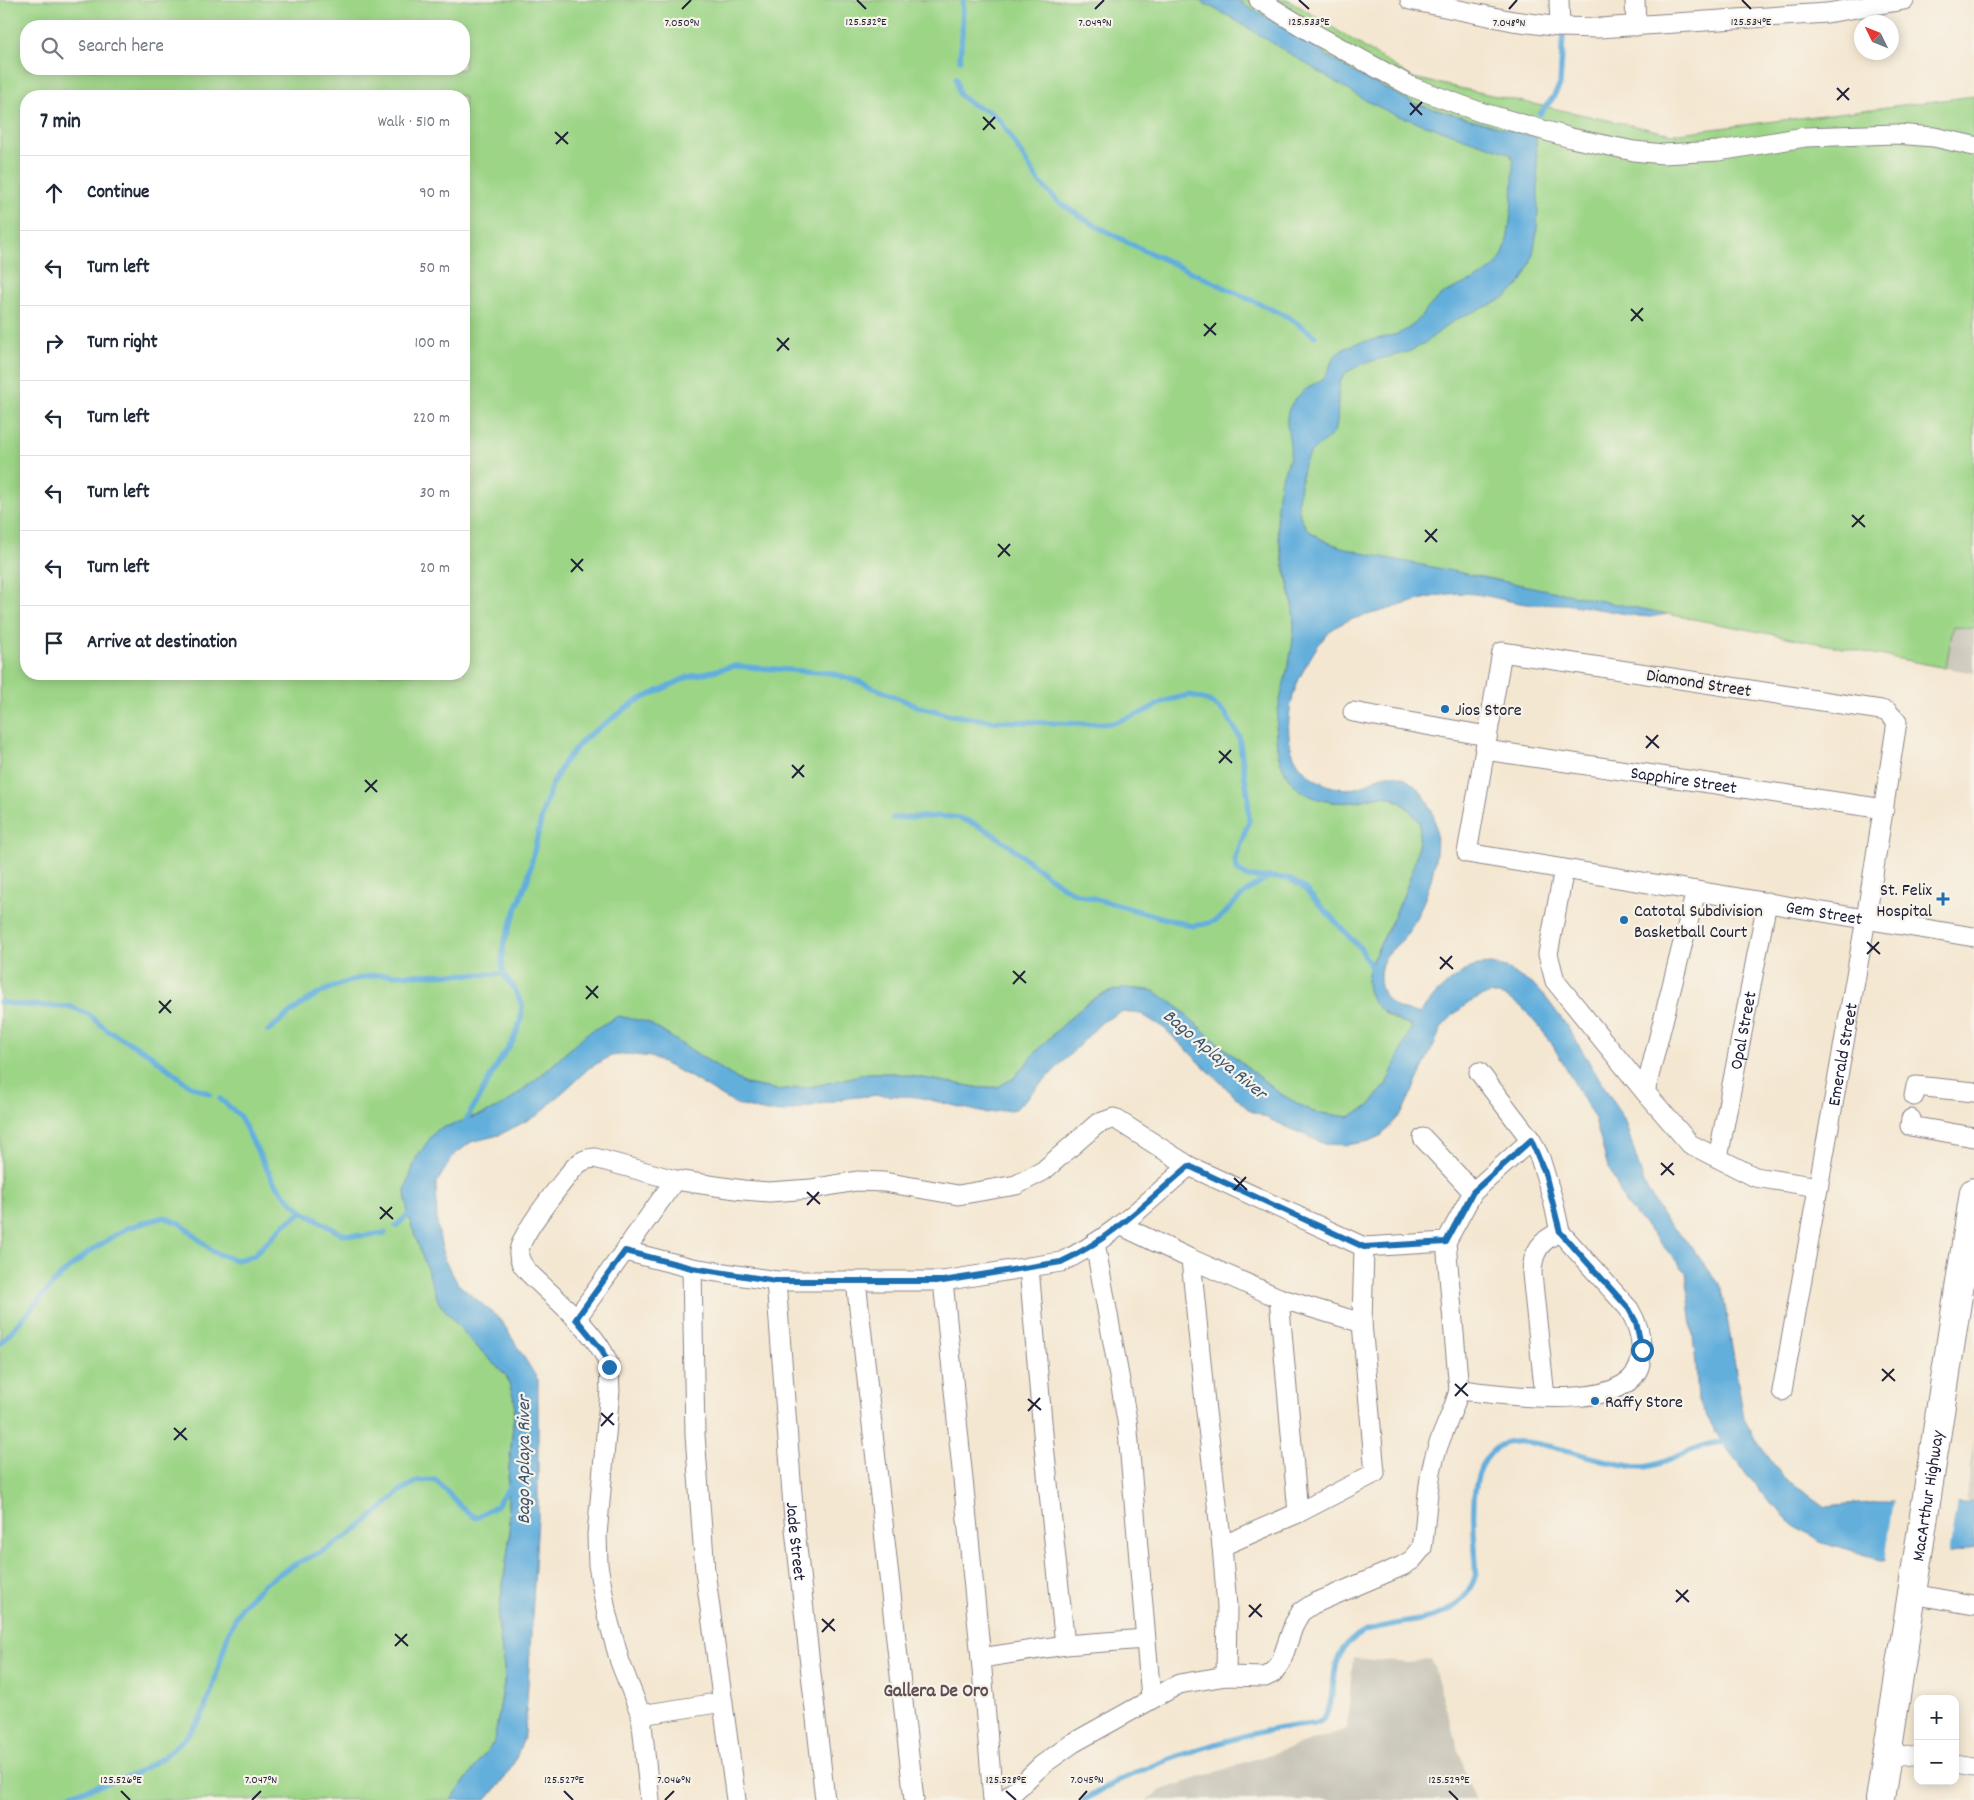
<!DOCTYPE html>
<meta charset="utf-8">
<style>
:root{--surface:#fff;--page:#f2f2f3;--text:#1f2937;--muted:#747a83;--line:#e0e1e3}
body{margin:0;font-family:Dekko,sans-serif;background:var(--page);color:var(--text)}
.controls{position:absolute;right:15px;bottom:15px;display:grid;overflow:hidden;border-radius:10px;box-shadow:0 2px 12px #0003}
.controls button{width:45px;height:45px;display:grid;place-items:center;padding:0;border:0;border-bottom:1px solid var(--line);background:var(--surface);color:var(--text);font:25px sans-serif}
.compass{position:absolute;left:1854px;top:15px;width:45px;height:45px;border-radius:50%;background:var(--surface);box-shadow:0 2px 12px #0003;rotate:313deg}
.stop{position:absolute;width:15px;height:15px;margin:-11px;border:4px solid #1f6fb2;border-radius:50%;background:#fff}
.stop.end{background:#1f6fb2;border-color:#fff;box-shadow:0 1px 5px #0008}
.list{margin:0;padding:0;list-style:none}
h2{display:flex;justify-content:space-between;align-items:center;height:65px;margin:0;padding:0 20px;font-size:21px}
h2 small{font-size:16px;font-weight:400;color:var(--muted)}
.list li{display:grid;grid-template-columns:32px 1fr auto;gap:15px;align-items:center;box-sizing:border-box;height:75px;padding:0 20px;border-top:1px solid var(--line)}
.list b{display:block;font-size:19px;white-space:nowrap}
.list em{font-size:16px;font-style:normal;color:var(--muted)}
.icon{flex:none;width:28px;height:28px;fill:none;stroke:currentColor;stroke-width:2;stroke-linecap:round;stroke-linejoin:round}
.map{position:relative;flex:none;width:1974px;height:1800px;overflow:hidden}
.search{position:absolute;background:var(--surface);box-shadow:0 2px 12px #0003;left:20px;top:20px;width:450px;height:55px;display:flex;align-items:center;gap:12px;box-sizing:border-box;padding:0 18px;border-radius:20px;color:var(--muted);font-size:19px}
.panel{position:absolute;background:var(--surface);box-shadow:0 2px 12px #0003;left:20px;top:90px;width:450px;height:590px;border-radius:20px}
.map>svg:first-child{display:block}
.industrial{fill:#c8c4b8}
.green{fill:#9dd587;stroke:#607c61;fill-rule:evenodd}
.water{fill:#64afdc;stroke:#43688c}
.pier{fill:#f4e7d1}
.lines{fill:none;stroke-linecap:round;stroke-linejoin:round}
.stream{stroke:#64afdc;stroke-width:5.5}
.minor-casing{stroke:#8b8486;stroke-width:21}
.highway-casing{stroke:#8b8486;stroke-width:30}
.minor{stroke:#fff;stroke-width:19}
.highway{stroke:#fff;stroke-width:28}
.route{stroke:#1f6fb2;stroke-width:6}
.ticks{fill:none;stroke:#22223b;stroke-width:2}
.poi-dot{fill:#1f6fb2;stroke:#f7f3e8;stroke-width:2}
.labels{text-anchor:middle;stroke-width:4.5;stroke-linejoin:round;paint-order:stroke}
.street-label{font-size:18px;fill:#22223b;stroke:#f7f3e8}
.poi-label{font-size:18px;fill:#22223b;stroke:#f7f3e8;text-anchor:start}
.water-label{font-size:19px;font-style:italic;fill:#395373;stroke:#f7f3e8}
.neighbourhood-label{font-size:19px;font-weight:bold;fill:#605056;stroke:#f7f3e8}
.ticks-label{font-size:12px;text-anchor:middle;fill:#22223b;stroke:#f7f3e8;stroke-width:4.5;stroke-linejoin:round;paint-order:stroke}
</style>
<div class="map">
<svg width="1974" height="1800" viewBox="0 0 1974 1800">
<rect width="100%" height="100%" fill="#f7f3e8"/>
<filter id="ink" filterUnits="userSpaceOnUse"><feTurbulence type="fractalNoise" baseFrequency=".02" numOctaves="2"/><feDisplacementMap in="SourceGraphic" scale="10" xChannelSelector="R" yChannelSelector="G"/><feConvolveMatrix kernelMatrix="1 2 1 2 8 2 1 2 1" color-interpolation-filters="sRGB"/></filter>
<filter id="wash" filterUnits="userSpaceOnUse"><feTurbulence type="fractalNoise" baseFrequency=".0096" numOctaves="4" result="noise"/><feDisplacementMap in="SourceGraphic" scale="20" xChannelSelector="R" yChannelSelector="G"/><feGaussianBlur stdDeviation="1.12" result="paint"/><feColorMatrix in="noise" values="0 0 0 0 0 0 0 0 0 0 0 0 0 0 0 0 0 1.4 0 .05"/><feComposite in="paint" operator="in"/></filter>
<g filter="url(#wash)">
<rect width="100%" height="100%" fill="#f4e7d1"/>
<path class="industrial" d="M1953,625L1974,629V673L1946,668Z
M1974,1440V1500L1965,1503L1972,1452Z
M1353,1658L1408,1663L1431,1658L1474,1800H1146L1162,1790L1347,1729Z"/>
<path class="green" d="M0,0H1289L1413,78L1672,134L1974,96V629L1953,626L1946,668L1399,562C1368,555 1302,547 1298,508C1297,504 1298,498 1299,493L1277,522C1278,531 1279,542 1281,552C1285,577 1294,600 1294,626C1294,654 1285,681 1280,708C1279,715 1276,723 1276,730C1275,760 1290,790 1319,799C1367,814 1381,771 1420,823V843L1414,868L1403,898L1370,965L1378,1007L1388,1016L1400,1022L1413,1026L1386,1085L1368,1107L1349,1117L1313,1112L1279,1093L1208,1035L1178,1007L1154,991L1140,989L1123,988L1100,995L1083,1006L1041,1046L1014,1078L998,1087L981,1088L894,1073H868L816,1086L778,1090L745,1084L647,1022L545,1072L505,1104L486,1113L468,1118L405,1191L472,1342L506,1375L515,1402L507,1491L510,1535L498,1620L505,1677L494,1742L451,1800H0ZM26,26H464V69H26ZM26,96H464V674H26Z"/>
<path class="water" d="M1198,0H1237L1272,20L1349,70L1416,104L1536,137C1537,178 1545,248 1521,282C1505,305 1476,308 1454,321C1438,331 1427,344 1410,351C1390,358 1364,360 1346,373C1334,382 1340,413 1336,427C1331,442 1311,447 1306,460C1302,468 1302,478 1300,486C1290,535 1324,542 1362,553L1667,614L1650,617L1638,616C1614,612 1590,607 1565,604C1552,603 1539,605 1526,604C1509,602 1492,596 1475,594C1443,590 1411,603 1382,611C1365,616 1348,618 1333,629C1318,641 1308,662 1299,679C1289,702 1283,737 1296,760C1308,781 1339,795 1363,786C1369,783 1373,779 1379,777C1397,770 1412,781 1423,795C1442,819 1438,855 1430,883C1425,900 1417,918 1407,934C1401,943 1392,948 1386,956C1376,972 1378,995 1395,1006C1403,1011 1411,1012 1420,1013L1435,995L1449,982L1464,971L1478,965L1491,964L1506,968L1536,987L1547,999L1567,1026L1624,1119L1645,1186L1664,1218L1690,1245L1722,1288L1744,1419L1755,1439L1783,1477L1825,1507L1879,1502L1965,1503L1974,1500V1546L1960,1551L1880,1560L1819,1542L1796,1526L1767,1500L1722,1442L1698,1402L1696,1364L1686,1272L1626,1204L1607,1164L1595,1119L1549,1039L1522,1007L1506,997L1490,993L1470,1002L1454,1014L1442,1027L1402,1113L1382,1135L1369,1141L1347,1145L1325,1144L1249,1110L1164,1028L1141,1014L1121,1012L1102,1022L1016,1109L985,1113L918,1097L879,1095L847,1098L784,1112L762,1111L735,1104L689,1076L651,1057L628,1054L611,1056L589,1068L538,1115L499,1135L471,1142L453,1156L436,1184L437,1223L444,1259L458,1284L501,1320L538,1380V1517L525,1734C517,1760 506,1782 485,1800H451L494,1742L505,1677L498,1620L510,1535L507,1491L515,1402L506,1375L472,1342L439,1303L408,1216L405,1191L416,1158L436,1130L486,1113L505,1104L545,1072L586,1034L618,1016L647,1022L745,1084L778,1090L816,1086L868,1073H894L981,1088L998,1087L1014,1078L1041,1046L1083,1006L1100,995L1123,988L1140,989L1154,991L1178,1007L1208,1035L1279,1093L1313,1112L1349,1117L1368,1107L1386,1085L1412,1026C1392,1020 1366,1005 1367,981C1368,963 1380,947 1387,931C1404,896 1419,863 1420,823C1412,812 1404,801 1390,797C1380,794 1370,799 1359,801C1332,806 1298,799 1285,772C1261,726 1293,674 1294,626C1294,590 1279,556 1277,519C1277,507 1277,495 1280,484C1282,474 1289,464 1290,454C1292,439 1283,424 1289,409C1294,398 1304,390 1314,384C1318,381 1323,380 1325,376C1330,370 1330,362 1335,356C1350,339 1382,341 1402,332C1421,323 1425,307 1441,296C1456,285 1475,282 1489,271C1496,266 1500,261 1503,254C1511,236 1514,180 1513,160L1510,154L1503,151L1395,115L1363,99L1232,18Z"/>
<path class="pier" d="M1894,1500H1957L1949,1555L1885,1562Z"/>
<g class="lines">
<path class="stream" d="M960,60L962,34L963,0
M956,78L959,94L969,103L992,113L1002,123L1039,182L1060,203L1091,223L1135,246L1288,317L1315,336
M1540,114L1552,99L1560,85L1563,35
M893,818C910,818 944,814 959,818C1004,832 1034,872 1074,893L1192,926C1227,922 1221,913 1245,893C1252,887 1261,882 1269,877
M0,1002L20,1005L72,1007L88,1014L107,1030L148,1053L189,1085L210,1094
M268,1031C304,1000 328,983 376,975L503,974
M220,1099L239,1115L273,1181L287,1197L303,1212L342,1234L362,1236L385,1233
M464,1124L500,1060L513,1041L521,1020L522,1004L514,988L503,974L502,960L504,942L528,878L543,811L552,785L564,762L585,738L635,702L688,677L734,666L831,673L860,682L919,707L951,715L991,721L1083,724L1113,723L1141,713L1165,701L1190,695L1209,701L1225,713L1239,736L1248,797L1249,821L1235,860L1237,870L1248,877L1288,878L1304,888L1361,949L1373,971
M396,1226L413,1210
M0,1344L61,1275L89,1252L127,1228L164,1217L181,1224L215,1253L236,1260L253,1256L285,1224L303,1212
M52,1800L133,1775L165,1756L185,1738L201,1718L212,1689L229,1631L241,1607L265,1583L297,1563L325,1550L349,1535L377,1513L400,1491L418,1481L435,1480C450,1492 459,1509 476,1518L497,1505L510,1486
M1084,1800C1133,1770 1193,1749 1249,1735C1264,1731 1280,1728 1296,1726C1302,1725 1311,1725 1317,1723C1343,1711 1322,1661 1353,1639C1385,1615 1437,1631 1464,1597C1469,1592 1474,1580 1476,1574C1477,1566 1475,1556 1475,1548C1473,1516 1468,1463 1501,1445C1528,1431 1607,1467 1641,1467C1666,1467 1704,1438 1728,1443"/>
</g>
</g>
<g filter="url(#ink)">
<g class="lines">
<defs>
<g id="minor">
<path d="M1259,0L1311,32L1412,87L1480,112L1571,138L1634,151L1663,154L1718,151L1805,137L1896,134L1934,137L1974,146"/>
<path d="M1410,0L1513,21L1560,27L1599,28L1827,13L1904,0"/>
<path d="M1559,0L1560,27"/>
<path d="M1635,0L1636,26"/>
<path d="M1353,712L1487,736"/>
<path id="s1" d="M1485,750L1884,809"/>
<path d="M1564,869L1548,954L1555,981L1645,1092L1690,1144L1755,1177L1818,1187"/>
<path d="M1645,1092L1696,891"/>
<path d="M1914,1096L1916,1086L1974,1092"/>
<path d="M1911,1119L1910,1126L1974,1137"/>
<path d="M1423,1138L1473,1192"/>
<path id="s2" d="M1718,1158L1767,902"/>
<path d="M1120,1225L1191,1259L1279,1298L1362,1323"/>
<path d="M1095,1243L1127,1420L1151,1698"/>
<path d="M1364,1247L1446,1242"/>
<path d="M625,1251L692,1268L776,1281H943L1061,1262C1110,1240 1149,1200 1189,1166L1364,1247L1362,1323L1375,1473L1298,1513L1222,1546"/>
<path d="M1191,1259L1205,1403L1222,1546L1227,1606L1226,1676"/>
<path d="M1029,1267L1044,1445L1065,1645"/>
<path d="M692,1268L695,1435L705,1571L736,1800"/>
<path id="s3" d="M776,1281L794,1520L825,1800"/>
<path d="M856,1281L914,1800"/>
<path d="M943,1281L981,1658L993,1800"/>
<path d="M1279,1298L1298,1513"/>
<path d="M576,1319L675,1180"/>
<path d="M1459,1390C1498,1393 1637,1418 1641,1357C1643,1339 1638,1324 1629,1309L1560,1232L1553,1200L1540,1158L1531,1140L1479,1072"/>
<path id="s4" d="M1782,1391L1866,919L1897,722L1888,712L1881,710L1502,652L1467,853C1636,881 1805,909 1974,937"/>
<path d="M1545,1397L1532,1274C1532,1253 1540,1240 1560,1232"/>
<path d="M1912,1594L1974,1605"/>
<path d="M981,1658L1065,1645L1145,1639"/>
<path d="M641,1715L723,1702"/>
<path d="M1887,1753L1918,1758"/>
<path d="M1955,1764L1974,1767"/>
<path d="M650,1800L641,1715L620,1662L607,1615L598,1565L597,1535L610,1390C609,1383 610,1374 609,1367C602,1336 552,1296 529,1273C524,1267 518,1261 519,1252C520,1234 559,1187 572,1170C579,1162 584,1159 595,1158L675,1180L743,1190L769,1192L811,1189L857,1181L884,1182L958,1195L1016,1185L1043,1171L1097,1124L1114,1118L1189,1166"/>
<path d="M1005,1800L1042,1765L1073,1743L1179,1684L1226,1676L1265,1677L1273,1673L1281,1662L1294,1624L1301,1612L1313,1604L1402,1566L1412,1560L1422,1548C1427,1518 1426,1488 1434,1459C1440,1435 1453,1414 1459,1390L1446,1242L1473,1192L1531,1140"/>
</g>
<g id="highway">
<path id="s5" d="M1880,1800L1974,1192"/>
</g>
</defs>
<use href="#minor" class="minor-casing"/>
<use href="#highway" class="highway-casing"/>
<use href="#minor" class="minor"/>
<use href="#highway" class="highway"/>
</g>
</g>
<g class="lines" filter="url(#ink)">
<path class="route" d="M609,1367L602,1350L576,1319L625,1251L692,1268L776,1281H943L1061,1262C1110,1240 1149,1200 1189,1166L1364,1247L1446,1242L1473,1192L1531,1140L1545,1173L1560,1232L1629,1309L1636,1322L1642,1350"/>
</g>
<path class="ticks" d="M857,0L866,9M1299,0L1309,9M1742,0L1751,9M682,9L691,0M1095,9L1104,0M1509,9L1517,0M1837,88L1849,100M1837,100L1849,88M1410,103L1422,115M1410,115L1422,102M983,117L995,129M983,130L995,117M555,132L568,144M556,144L568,132M1631,309L1643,321M1631,321L1643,308M1204,324L1216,335M1204,336L1216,323M777,338L789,350M777,351L789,338M1852,515L1865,527M1852,527L1864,515M1425,530L1437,542M1425,542L1437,529M998,544L1010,556M998,557L1010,544M571,559L583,571M571,572L583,559M1646,736L1659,748M1646,748L1658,735M1219,751L1232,763M1219,763L1231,750M792,765L804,777M792,778L804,765M365,780L377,792M365,792L377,780M1867,942L1880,954M1867,954L1879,942M1440,957L1453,969M1440,969L1452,956M1013,971L1026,983M1013,984L1025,971M586,986L598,998M586,999L598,986M159,1001L171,1013M159,1013L171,1000M1661,1163L1674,1175M1661,1175L1673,1163M1234,1178L1247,1190M1234,1190L1246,1177M807,1192L820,1204M807,1205L819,1192M380,1207L393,1219M380,1219L392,1207M1882,1369L1895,1381M1882,1381L1894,1369M1455,1384L1468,1396M1455,1396L1467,1383M1028,1399L1041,1410M1028,1411L1040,1398M601,1413L614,1425M601,1426L613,1413M174,1428L187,1440M174,1440L186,1428M1676,1590L1689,1602M1676,1602L1688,1590M1249,1605L1262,1617M1249,1617L1261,1604M822,1619L835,1631M822,1632L834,1619M395,1634L408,1646M395,1646L407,1634M121,1791L130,1800M564,1791L573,1800M1006,1791L1016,1800M1449,1791L1458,1800M252,1800L261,1791M665,1800L674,1791M1079,1800L1087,1791"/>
<g class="poi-dot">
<circle cx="1445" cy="709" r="5"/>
<path d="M1940.5 891.5h5v5h5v5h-5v5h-5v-5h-5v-5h5z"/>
<circle cx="1624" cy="920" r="5"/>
<circle cx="1595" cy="1401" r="5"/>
</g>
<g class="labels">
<g class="street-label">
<text transform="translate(1699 682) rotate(9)" y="6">Diamond Street</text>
<text dy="6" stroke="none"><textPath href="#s1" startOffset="201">Sapphire Street</textPath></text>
<text dy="6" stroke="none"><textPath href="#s4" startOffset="1649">Gem Street</textPath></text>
<text dy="6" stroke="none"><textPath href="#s2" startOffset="130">Opal Street</textPath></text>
<text dy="6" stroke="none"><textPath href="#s4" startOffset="342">Emerald Street</textPath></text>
<text dy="6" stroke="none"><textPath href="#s5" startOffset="308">MacArthur Highway</textPath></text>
<text dy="6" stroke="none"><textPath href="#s3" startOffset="261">Jade Street</textPath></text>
</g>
<g class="poi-label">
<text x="1455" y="715">Jios Store</text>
<text x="1932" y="895" text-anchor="end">St. Felix<tspan x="1932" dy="21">Hospital</tspan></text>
<text x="1634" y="916">Catotal Subdivision<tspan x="1634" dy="21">Basketball Court</tspan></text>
<text x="1605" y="1407">Raffy Store</text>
</g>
<g class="water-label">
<text transform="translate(1216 1053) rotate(40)" y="7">Bago Aplaya River</text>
<text transform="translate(522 1460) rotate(-90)" y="7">Bago Aplaya River</text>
</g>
<g class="neighbourhood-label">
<text x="936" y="1696">Gallera De Oro</text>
</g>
</g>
<g class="ticks-label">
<text x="866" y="25">125.532°E</text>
<text x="1309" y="25">125.533°E</text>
<text x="1751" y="25">125.534°E</text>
<text x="682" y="26">7.050°N</text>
<text x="1095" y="26">7.049°N</text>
<text x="1509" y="26">7.048°N</text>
<text x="261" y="1783">7.047°N</text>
<text x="674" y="1783">7.046°N</text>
<text x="1087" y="1783">7.045°N</text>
<text x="121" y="1783">125.526°E</text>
<text x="564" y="1783">125.527°E</text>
<text x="1006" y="1783">125.528°E</text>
<text x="1449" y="1783">125.529°E</text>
</g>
</svg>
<div class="controls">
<button>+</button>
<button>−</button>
</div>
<svg class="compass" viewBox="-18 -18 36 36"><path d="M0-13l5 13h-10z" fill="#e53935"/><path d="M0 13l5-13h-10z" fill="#747a83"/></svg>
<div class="stop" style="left:1642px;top:1350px"></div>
<div class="stop end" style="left:609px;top:1367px"></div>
<div class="search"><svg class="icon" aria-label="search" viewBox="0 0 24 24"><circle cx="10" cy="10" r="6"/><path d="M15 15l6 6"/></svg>Search here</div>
<section class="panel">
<h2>7 min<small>Walk · 510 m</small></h2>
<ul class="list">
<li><svg class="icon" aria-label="ahead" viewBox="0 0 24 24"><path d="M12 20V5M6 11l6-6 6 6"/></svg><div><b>Continue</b></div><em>90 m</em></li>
<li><svg class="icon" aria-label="left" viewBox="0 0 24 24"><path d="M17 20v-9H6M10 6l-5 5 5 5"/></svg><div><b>Turn left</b></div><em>50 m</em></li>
<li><svg class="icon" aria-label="right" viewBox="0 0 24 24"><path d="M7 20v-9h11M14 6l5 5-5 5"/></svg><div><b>Turn right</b></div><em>100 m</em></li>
<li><svg class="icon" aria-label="left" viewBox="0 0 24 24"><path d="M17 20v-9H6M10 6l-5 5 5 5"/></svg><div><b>Turn left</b></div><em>220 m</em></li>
<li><svg class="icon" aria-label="left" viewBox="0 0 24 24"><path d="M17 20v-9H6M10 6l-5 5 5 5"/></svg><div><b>Turn left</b></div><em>30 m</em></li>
<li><svg class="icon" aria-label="left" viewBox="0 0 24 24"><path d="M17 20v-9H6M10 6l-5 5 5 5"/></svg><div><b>Turn left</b></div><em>20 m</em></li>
<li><svg class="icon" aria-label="arrive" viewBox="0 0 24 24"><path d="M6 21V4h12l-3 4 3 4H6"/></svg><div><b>Arrive at destination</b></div></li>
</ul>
</section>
</div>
